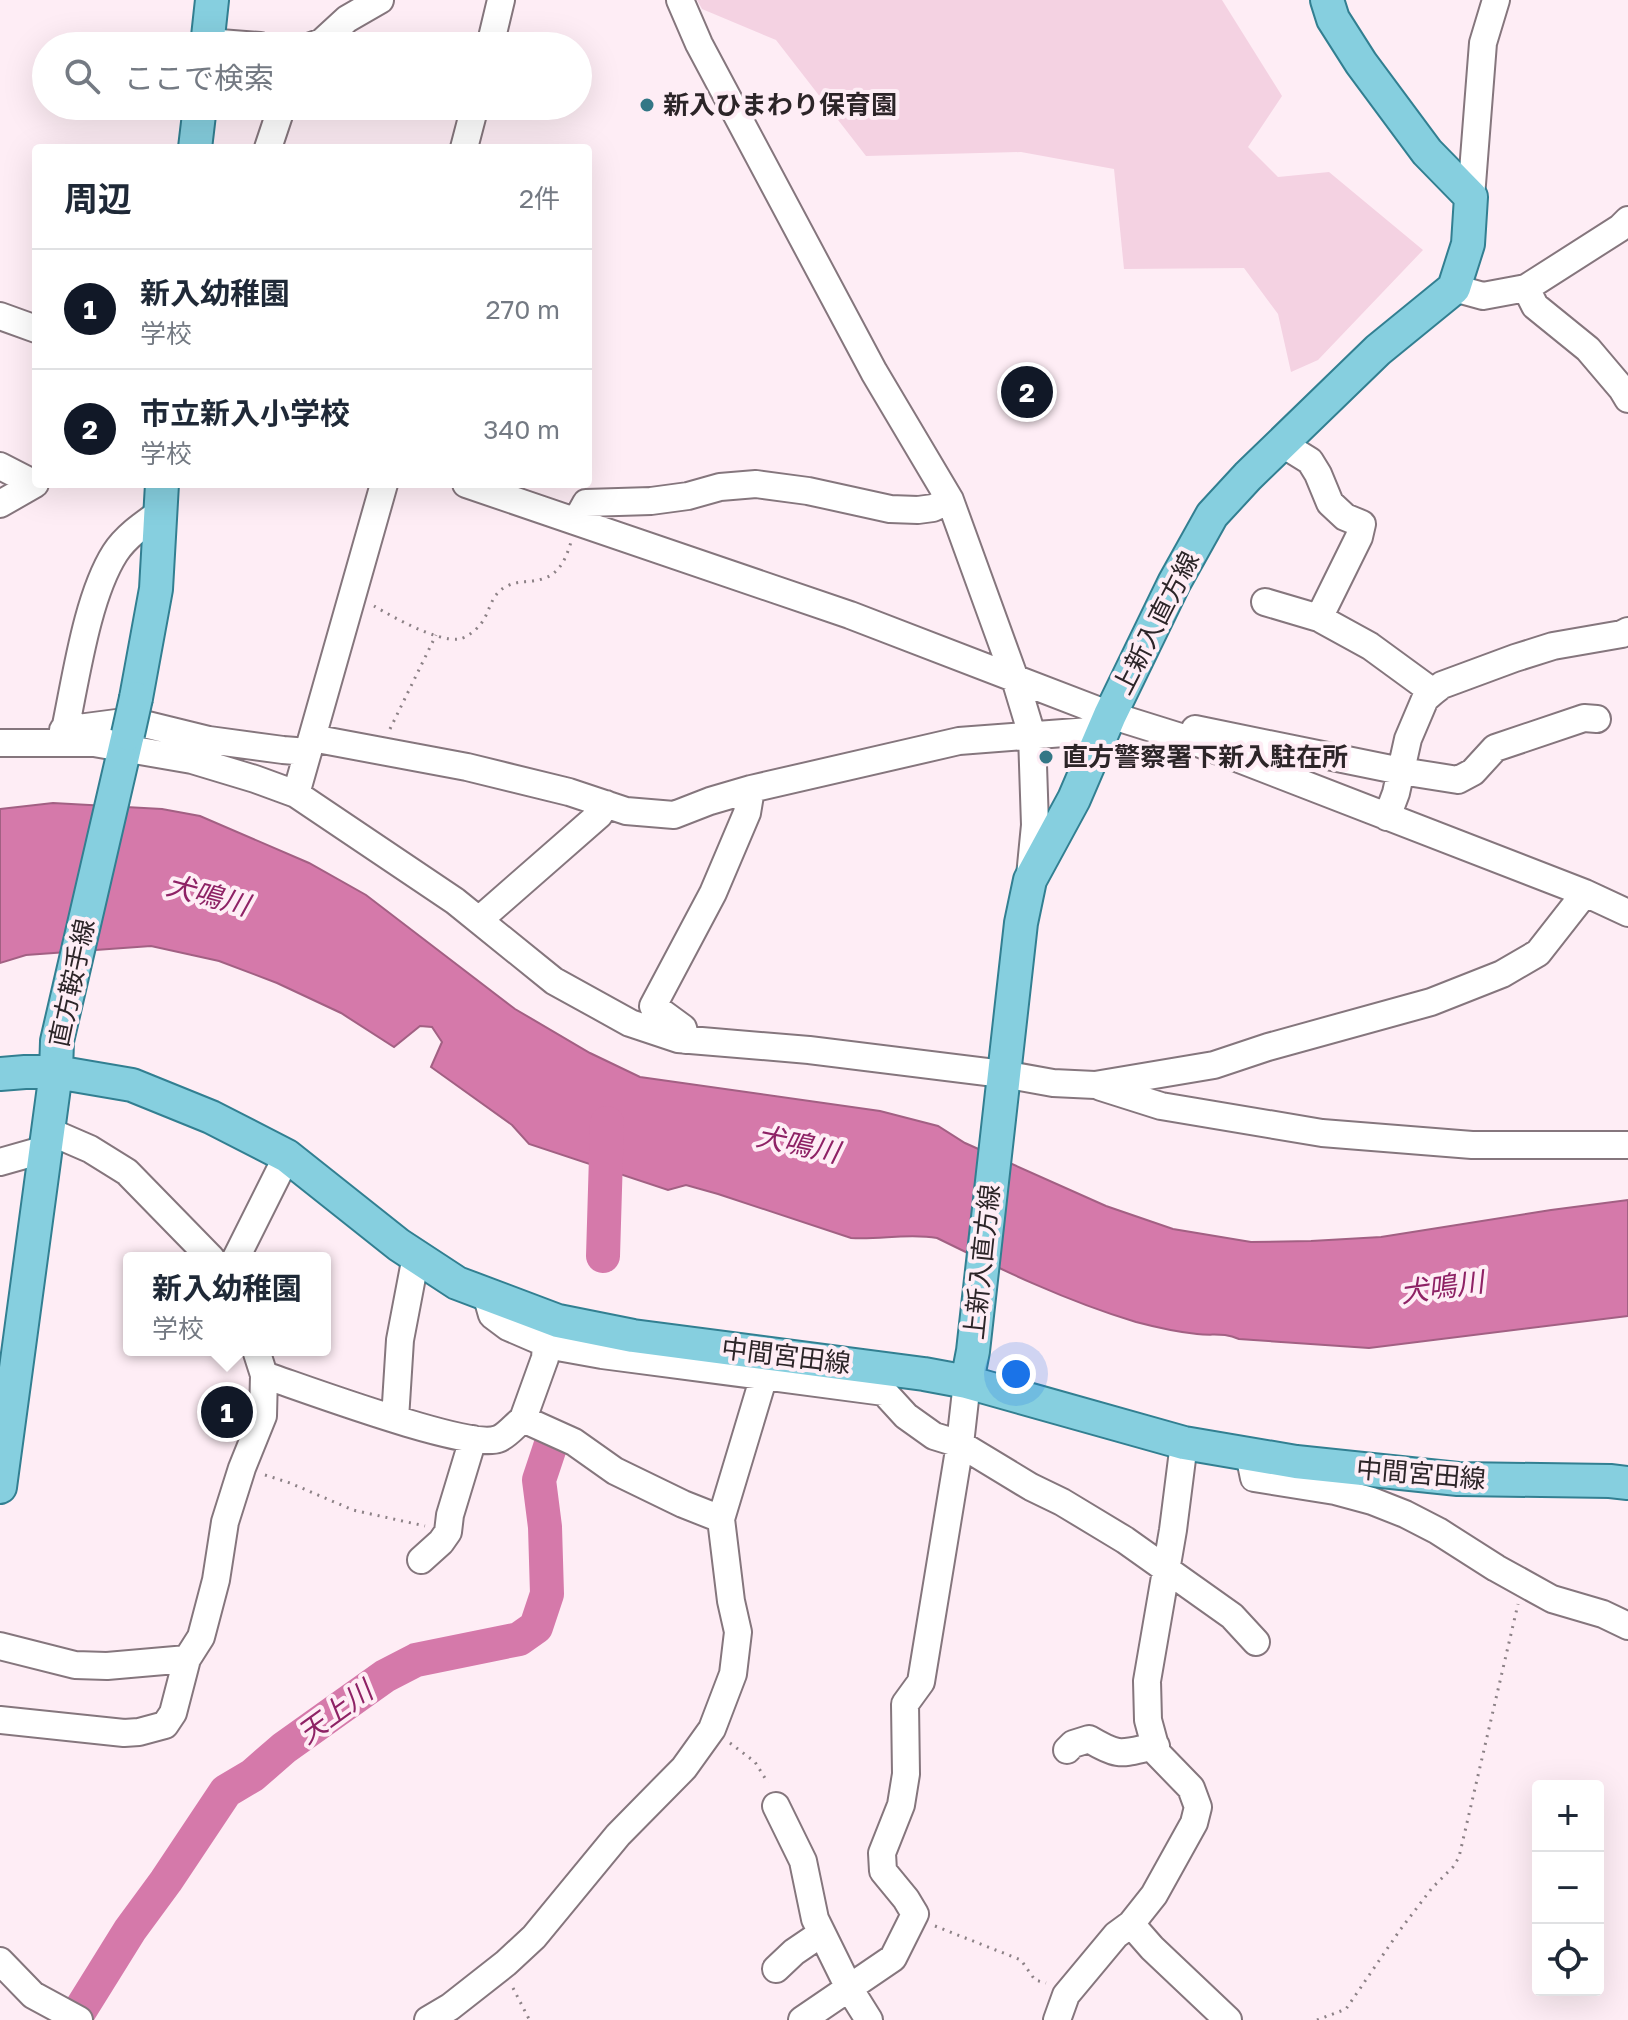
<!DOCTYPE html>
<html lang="ja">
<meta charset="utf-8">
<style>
:root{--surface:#fff;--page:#f6f6f7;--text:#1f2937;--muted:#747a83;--line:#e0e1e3;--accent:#111827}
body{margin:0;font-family:"Golos Text","Noto Sans JP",sans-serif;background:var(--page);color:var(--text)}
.controls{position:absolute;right:24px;bottom:24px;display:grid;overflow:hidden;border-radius:8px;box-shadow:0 8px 32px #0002}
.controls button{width:72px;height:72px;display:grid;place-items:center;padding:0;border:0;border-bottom:2px solid var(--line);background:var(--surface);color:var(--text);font:40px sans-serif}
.you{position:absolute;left:1016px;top:1374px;width:28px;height:28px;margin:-20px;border:6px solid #fff;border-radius:50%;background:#1a73e8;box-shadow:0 0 0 12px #1a73e833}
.badge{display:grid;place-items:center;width:52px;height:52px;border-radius:50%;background:var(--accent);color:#fff;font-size:26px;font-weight:700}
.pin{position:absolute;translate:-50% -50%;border:4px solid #fff;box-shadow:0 2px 8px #0006}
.popup{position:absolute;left:123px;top:1252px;width:208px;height:104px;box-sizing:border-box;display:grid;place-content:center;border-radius:8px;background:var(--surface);filter:drop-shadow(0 2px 6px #0005);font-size:26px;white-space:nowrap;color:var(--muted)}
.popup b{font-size:30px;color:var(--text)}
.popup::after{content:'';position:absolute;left:50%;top:100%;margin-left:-16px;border:16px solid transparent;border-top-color:var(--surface)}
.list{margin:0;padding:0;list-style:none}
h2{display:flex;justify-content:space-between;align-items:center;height:104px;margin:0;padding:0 32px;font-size:34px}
h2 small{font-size:26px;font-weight:400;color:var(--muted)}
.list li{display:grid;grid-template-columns:52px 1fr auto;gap:24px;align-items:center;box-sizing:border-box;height:120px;padding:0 32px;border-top:2px solid var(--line)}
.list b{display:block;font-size:30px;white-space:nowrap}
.list p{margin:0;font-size:26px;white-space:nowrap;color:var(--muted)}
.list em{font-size:26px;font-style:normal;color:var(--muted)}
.icon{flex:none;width:44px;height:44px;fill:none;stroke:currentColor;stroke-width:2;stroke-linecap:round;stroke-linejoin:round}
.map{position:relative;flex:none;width:1628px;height:2020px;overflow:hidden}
.search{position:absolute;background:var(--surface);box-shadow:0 8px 32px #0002;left:32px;top:32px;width:560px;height:88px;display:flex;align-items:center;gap:20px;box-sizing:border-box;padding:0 28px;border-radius:44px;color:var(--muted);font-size:30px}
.panel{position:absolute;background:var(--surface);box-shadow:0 8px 32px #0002;left:32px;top:144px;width:560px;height:344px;border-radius:8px}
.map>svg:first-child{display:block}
.green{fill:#f4d2e2}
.water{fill:#d579aa;stroke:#a26083;stroke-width:2}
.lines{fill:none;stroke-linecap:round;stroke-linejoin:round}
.river{stroke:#d579aa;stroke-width:34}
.minor-casing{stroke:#85767d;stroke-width:30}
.major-casing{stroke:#327f91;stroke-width:36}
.path{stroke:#8c8186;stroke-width:3;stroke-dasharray:2 6;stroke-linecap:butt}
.minor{stroke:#fff;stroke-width:26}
.major{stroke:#86cfdf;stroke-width:32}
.major-bridge-casing{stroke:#327f91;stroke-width:36;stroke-linecap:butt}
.major-bridge{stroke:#86cfdf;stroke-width:32}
.poi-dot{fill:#337786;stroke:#feedf5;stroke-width:3}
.labels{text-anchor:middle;stroke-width:8;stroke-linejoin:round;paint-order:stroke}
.poi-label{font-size:26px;font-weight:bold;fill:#2c2528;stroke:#feedf5;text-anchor:start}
.street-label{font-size:26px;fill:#2c2528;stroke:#feedf5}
.water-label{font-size:28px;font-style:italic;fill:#8e2265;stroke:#feedf5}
</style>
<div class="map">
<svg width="1628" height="2020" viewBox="0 0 1628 2020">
<rect width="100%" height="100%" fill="#feedf5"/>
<path class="green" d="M697,0H1222L1282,96L1248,147L1278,177L1329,172L1423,250L1318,360L1291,372L1278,314L1244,268L1124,269L1114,169L1021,152L866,156L776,40L702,9Z"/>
<path class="water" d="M53,803L162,809L200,816L309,863L366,895L515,1009L590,1053L640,1077L880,1111L938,1126L965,1143L1106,1206L1173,1229L1251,1242L1311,1241L1381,1237L1551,1210L1628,1200V1316L1369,1348L1239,1339C1223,1332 1213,1336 1197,1334C1177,1332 1155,1327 1136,1322C1066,1301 1002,1270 937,1238C908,1233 879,1240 851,1238L718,1194L686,1185L668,1190L529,1144L512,1125L431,1067L442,1042L432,1027L420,1026L394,1047L341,1013L277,983L219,961L151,946L26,955L0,963V809Z"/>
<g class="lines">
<path class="river" d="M603,1256L607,1123
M74,2020L130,1930L166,1881L226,1791L253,1775L284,1748L385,1676L416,1660L519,1639L536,1627L547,1594L545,1527L539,1480L551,1444"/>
<defs>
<path id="minor" d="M680,0L699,44L874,372L950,500L1015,679L1032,735L1035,825L1030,876
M207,42L260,46
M311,46L322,42L347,19L380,0
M490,46L501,0
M268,148L282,106
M464,148L475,106
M1471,197L1483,43L1496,0
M1454,288L1483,296L1526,288L1620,228L1628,220
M1526,288L1535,306L1588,349L1622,389L1628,399
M0,316L36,329
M1281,443L1310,461L1318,474L1330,503L1345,517L1362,524L1359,537L1319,618L1370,646L1433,692
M0,466L35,484L0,504
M466,484L850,615L1110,715L1190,740L1585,893L1628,913
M576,521L586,503L651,501L688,496L720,487L756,484L808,491L890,509L918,510L933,508L950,500
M1265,602L1319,618
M1195,729L1401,771L1458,780L1473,772L1495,748L1584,718L1597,719
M63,730L124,722L148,725L209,740L283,750L308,752
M65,730C76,678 87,597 115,553C126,536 144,524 161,512
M312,738L467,767L569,792L626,811L674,815L710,801L751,789L959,741L1103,730
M0,743H94L192,760L255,779L296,794L455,901L554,981L630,1023L678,1039L809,1050L1003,1074L1053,1083L1095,1085L1214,1065L1268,1047L1431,1002L1502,974L1538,953L1585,893
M296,794L384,484
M1387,817L1396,793L1408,739L1425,699L1433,692L1442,685L1515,658L1553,646L1622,634L1628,631
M479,920L599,815L606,804
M686,1040L683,1028L653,1006L713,893L747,813L751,789
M1101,1087L1161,1106L1322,1133L1472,1145H1628
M48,1133L60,1136L90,1149L127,1172L211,1258
M0,1162L46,1149
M236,1258L287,1156
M486,1294L492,1315L508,1327L552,1346L602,1355L884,1392L906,1416L934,1436L960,1444L1031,1487L1062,1502L1125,1540L1232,1616L1256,1642
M256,1350L264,1375
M395,1419L400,1340L416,1256
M523,1419L545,1358L546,1344
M1249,1454L1254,1478L1335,1491L1372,1501L1405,1514L1438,1531L1496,1568L1552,1599L1603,1614L1628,1626
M421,1560L441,1542L448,1532L450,1515L473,1439
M0,1646L75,1665L107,1666L187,1659
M0,1720L124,1733L139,1732L165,1725L173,1713L187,1659L201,1637L216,1580L225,1522L242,1468L263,1416L264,1375C303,1388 468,1450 498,1439C507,1436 516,1424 523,1419L574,1442L615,1471L683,1504L721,1519
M1067,1750L1073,1744L1089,1739C1121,1758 1121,1753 1156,1746
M776,1806L803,1861L815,1919L849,1988L869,2020
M1131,1924L1152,1948L1228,2020
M0,1961L33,1995L79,2020
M776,1969L794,1952L822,1933
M428,2020L450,2007L506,1963L534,1937L618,1835L684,1768L712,1729L733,1674L738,1632L731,1601L721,1519L764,1376
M802,2020L893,1958L915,1914L906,1899L883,1871L882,1853L901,1805L906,1774L905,1704L921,1682L960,1444L967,1382
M1057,2020L1066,1995L1116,1935L1131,1924L1154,1895L1194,1823L1198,1807L1191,1788L1157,1753L1148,1720L1147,1681L1173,1530L1184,1443"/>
<path id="major" d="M207,46L212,0
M195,148L200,106
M136,698L156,589L162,484
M0,1074L25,1072H56L132,1085L211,1117L287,1156L399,1245L457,1283L558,1321L633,1336L924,1374L967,1382L1184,1443L1296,1462L1458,1479L1610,1481L1628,1483
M967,1382L973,1351L1021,923L1030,880L1074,799L1110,715L1174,583L1212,515L1248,476L1378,350L1454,288L1468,244L1471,197L1427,152L1361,63L1333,19L1327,0
M0,1487L56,1072L57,1041L128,734"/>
</defs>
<use href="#minor" class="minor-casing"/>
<use href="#major" class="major-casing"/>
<path class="path" d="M374,606C393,617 437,642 459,639C466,638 475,631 480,625C491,612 489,595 507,586C519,580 530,583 542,579C560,574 566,558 571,542
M390,729L436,635
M265,1475L290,1483L353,1510L425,1526
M730,1743L755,1762L768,1783
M935,1926L1021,1960L1035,1980L1046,1983
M513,1988L529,2019L534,2020
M1317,2020L1346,2009L1400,1930L1432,1888L1453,1867L1459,1857L1518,1604"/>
<use href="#minor" class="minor"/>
<use href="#major" class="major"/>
<defs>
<path id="major-bridge" d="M128,734L136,698"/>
</defs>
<use href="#major-bridge" class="major-bridge-casing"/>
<use href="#major-bridge" class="major-bridge"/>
</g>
<g class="poi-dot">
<circle cx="647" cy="105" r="8"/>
<circle cx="1046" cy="757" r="8"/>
</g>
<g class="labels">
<g class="poi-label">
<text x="663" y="114">新入ひまわり保育園</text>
<text x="1062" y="766">直方警察署下新入駐在所</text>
</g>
<g class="street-label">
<text transform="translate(1156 623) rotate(-63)" y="9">上新入直方線</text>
<text transform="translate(72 983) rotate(-78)" y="9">直方鞍手線</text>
<text transform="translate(982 1262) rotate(-84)" y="9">上新入直方線</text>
<text transform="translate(786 1356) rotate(7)" y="9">中間宮田線</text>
<text transform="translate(1421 1474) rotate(5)" y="9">中間宮田線</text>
</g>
<g class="water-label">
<text transform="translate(208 895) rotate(15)" y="10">犬鳴川</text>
<text transform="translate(798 1144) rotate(12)" y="10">犬鳴川</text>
<text transform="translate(1442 1287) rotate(-8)" y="10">犬鳴川</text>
<text transform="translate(335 1712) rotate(-36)" y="10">天上川</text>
</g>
</g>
</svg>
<div class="controls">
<button>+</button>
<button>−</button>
<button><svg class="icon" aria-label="locate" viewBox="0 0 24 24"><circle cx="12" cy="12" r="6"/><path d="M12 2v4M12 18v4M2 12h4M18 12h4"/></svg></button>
</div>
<div class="you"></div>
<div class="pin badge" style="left:227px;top:1412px">1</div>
<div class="popup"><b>新入幼稚園</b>学校</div>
<div class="pin badge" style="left:1027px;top:392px">2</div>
<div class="search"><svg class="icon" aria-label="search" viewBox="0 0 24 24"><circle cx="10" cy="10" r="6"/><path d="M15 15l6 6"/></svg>ここで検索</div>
<section class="panel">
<h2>周辺<small>2件</small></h2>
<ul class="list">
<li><span class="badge">1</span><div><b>新入幼稚園</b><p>学校</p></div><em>270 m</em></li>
<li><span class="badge">2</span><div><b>市立新入小学校</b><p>学校</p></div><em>340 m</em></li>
</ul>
</section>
</div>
